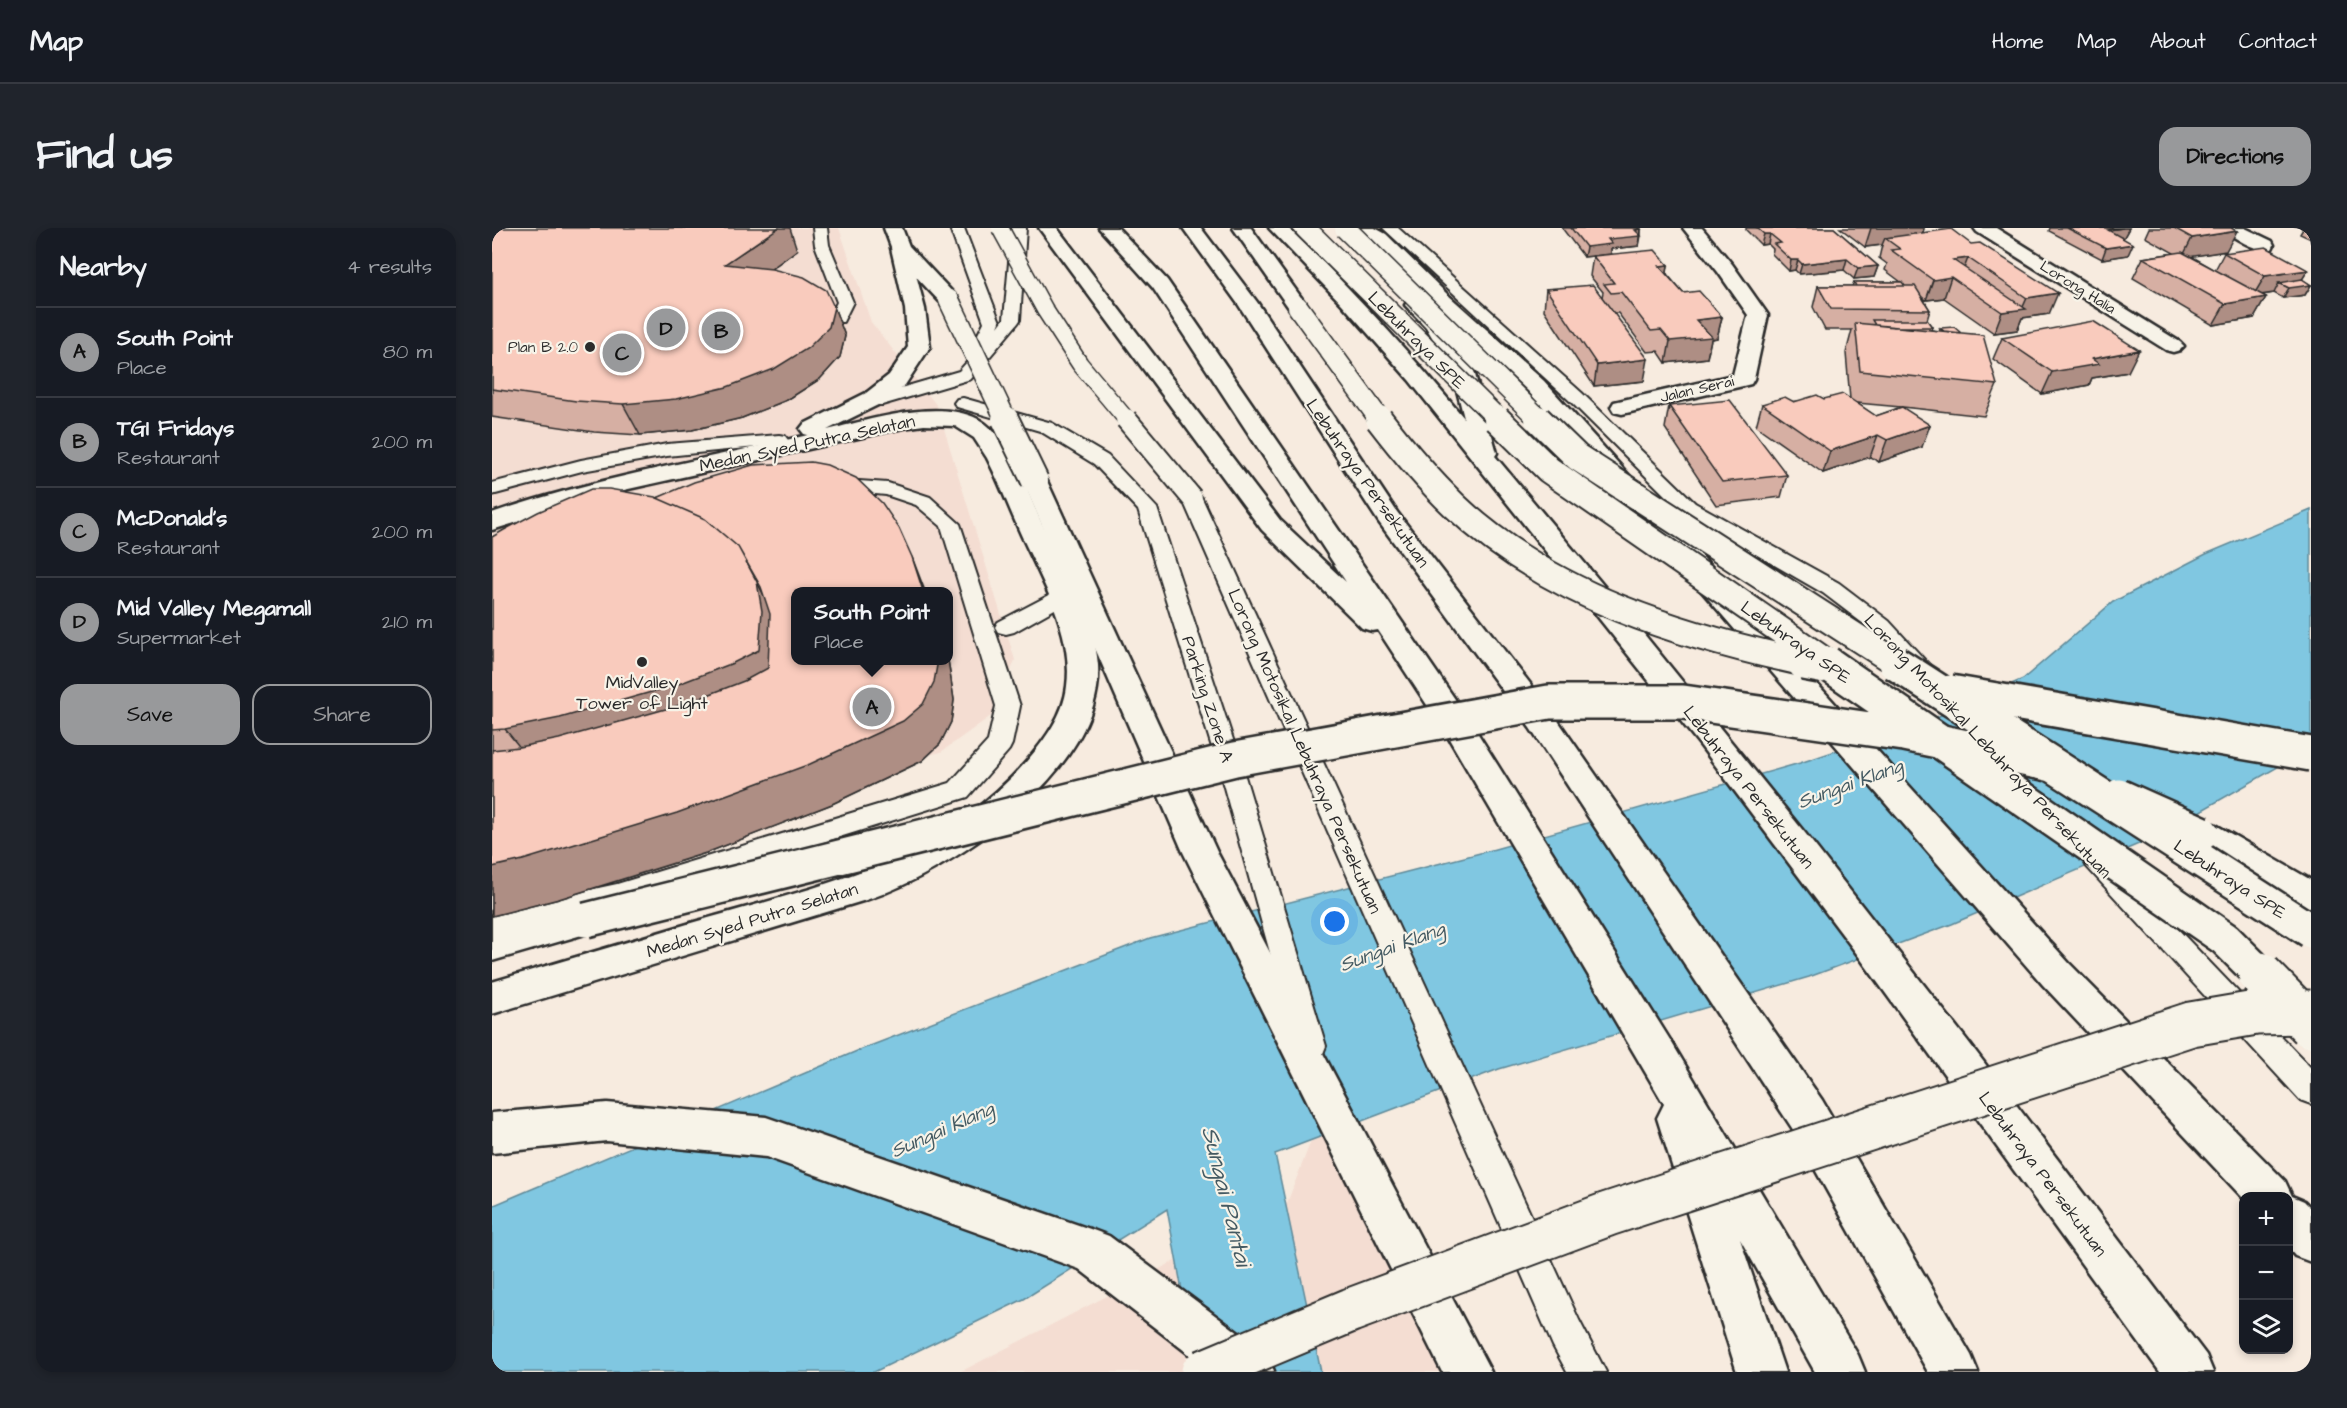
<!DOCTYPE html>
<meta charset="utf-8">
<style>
:root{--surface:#171b24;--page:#20242c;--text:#f1f3f6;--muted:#9ea1a6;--line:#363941;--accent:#98999b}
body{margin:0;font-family:"Architects Daughter",sans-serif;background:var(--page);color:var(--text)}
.controls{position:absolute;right:18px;bottom:18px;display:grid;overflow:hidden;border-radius:12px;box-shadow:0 3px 9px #0003}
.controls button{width:54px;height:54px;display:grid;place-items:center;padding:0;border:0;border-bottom:2px solid var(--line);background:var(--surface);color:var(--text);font:30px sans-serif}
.you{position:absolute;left:843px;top:694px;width:21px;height:21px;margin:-15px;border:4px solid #fff;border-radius:50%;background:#1a73e8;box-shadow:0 0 0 9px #1a73e833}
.badge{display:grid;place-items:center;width:39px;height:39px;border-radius:50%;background:var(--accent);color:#111;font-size:20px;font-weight:700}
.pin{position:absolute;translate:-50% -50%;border:3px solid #fff;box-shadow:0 2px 6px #0006}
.popup{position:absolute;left:299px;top:359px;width:162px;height:78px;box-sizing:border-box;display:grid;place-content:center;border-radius:12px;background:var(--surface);filter:drop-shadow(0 2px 4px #0005);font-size:20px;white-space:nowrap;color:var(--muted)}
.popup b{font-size:22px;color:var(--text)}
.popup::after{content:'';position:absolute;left:50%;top:100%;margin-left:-12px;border:12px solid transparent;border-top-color:var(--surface)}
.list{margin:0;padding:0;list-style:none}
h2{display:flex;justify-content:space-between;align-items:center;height:78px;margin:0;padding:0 24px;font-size:26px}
h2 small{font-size:20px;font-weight:400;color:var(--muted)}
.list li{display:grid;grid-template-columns:39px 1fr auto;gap:18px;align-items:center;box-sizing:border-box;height:90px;padding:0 24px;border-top:2px solid var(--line)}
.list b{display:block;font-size:22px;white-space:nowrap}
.list p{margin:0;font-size:20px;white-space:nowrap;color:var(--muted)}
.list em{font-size:20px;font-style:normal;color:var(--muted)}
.actions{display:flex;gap:12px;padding:18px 24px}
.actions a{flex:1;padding:14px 0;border:2px solid var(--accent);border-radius:18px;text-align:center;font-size:21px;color:var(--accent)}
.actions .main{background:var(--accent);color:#111}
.icon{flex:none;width:33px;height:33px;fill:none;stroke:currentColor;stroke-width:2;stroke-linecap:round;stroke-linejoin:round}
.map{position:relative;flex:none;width:1819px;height:1144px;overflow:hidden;border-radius:18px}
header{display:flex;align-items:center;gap:36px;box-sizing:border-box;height:84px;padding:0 30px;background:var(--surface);border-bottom:2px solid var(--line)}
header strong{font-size:28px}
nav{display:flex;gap:33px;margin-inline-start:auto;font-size:21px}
.intro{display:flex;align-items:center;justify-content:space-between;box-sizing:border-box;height:144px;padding:0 36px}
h1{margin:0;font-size:42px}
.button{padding:15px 27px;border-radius:18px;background:var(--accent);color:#111;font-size:21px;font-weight:700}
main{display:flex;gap:36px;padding:0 36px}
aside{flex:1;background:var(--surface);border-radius:18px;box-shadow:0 3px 9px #0003}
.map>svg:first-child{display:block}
.built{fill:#f4ddd2;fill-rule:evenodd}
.water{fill:#80c7e1;stroke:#5e8998;stroke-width:1.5}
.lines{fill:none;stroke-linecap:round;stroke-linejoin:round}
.service-casing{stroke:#2b2b2b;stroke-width:4}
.minor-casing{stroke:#2b2b2b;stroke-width:5}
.tertiary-casing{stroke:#2b2b2b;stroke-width:5}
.secondary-casing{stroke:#2b2b2b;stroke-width:5}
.trunk-casing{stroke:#2b2b2b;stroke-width:5}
.motorway-casing{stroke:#2b2b2b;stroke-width:5}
.service{fill:#f7f3e8;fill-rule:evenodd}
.minor{fill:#f7f3e8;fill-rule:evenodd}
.tertiary{fill:#f7f3e8;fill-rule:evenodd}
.secondary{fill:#f7f3e8;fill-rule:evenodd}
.trunk{fill:#f7f3e8;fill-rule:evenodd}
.motorway{fill:#f7f3e8;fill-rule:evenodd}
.service-bridge-far1-casing{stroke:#2b2b2b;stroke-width:19;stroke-linecap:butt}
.service-bridge-casing{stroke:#2b2b2b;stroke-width:24;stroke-linecap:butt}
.minor-bridge-casing{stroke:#2b2b2b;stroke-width:47;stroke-linecap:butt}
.tertiary-bridge-far1-casing{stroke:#2b2b2b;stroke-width:23;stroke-linecap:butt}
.tertiary-bridge-casing{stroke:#2b2b2b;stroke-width:30;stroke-linecap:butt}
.trunk-bridge-casing{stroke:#2b2b2b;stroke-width:38;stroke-linecap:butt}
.motorway-bridge-far3-casing{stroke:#2b2b2b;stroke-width:23;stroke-linecap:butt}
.motorway-bridge-far2-casing{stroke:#2b2b2b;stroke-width:30;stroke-linecap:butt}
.motorway-bridge-far1-casing{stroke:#2b2b2b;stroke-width:38;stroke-linecap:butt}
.motorway-bridge-casing{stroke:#2b2b2b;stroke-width:47;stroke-linecap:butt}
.service-bridge-far1{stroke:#f7f3e8;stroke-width:16}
.service-bridge{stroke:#f7f3e8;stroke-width:20}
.minor-bridge{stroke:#f7f3e8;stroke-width:43}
.tertiary-bridge-far1{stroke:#f7f3e8;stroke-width:20}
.tertiary-bridge{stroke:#f7f3e8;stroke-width:26}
.trunk-bridge{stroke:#f7f3e8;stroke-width:33}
.motorway-bridge-far3{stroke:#f7f3e8;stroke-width:20}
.motorway-bridge-far2{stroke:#f7f3e8;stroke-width:26}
.motorway-bridge-far1{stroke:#f7f3e8;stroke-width:33}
.motorway-bridge{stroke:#f7f3e8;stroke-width:43}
.wall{fill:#d6afa3;stroke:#2b2b2b;stroke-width:1.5;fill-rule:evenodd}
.shaded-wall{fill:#ae8e84;stroke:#2b2b2b;stroke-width:1.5}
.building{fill:#f9cbbd;stroke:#2b2b2b;stroke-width:1.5}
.poi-dot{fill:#2b2b2b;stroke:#f7f3e8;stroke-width:2}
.labels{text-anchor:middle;stroke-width:4.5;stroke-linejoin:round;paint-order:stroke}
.far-street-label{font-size:15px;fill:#2b2b2b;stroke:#f7f3e8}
.far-poi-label{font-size:15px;fill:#2b2b2b;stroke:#f7f3e8;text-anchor:end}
.street-label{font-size:18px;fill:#2b2b2b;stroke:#f7f3e8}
.poi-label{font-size:18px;fill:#2b2b2b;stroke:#f7f3e8}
.water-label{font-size:20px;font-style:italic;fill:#445a62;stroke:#f7f3e8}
.near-water-label{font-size:24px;font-style:italic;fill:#445a62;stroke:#f7f3e8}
</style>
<header>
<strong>Map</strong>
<nav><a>Home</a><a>Map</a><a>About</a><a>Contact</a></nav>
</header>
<div class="intro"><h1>Find us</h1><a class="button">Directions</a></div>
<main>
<aside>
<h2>Nearby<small>4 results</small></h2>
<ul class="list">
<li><span class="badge">A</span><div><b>South Point</b><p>Place</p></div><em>80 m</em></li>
<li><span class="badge">B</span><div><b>TGI Fridays</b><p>Restaurant</p></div><em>200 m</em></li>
<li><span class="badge">C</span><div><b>McDonald's</b><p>Restaurant</p></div><em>200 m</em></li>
<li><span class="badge">D</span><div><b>Mid Valley Megamall</b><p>Supermarket</p></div><em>210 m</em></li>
</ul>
<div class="actions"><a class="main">Save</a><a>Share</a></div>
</aside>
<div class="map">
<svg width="1819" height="1144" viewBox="0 0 1819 1144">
<rect width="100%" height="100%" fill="#f7ebdf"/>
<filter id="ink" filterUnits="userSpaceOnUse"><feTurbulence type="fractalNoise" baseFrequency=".0167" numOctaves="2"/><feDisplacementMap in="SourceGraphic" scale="12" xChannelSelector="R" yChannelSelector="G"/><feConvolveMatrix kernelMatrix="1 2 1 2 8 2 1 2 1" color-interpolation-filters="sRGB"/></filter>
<g filter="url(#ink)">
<path class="built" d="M0,0H347L379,94L445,178L523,432L503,485L449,524L0,642ZM304,364H457V432H304Z
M831,882L970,1144H468L795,975Z"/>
<path class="water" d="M1819,282V520L1663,609L1460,696L1317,749L1007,841L783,926L829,1144H705L675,981L532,1071L382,1144H0V978L365,823L658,710L996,623L1308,535L1447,488L1531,451L1621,374L1714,326Z"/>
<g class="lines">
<defs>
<path id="service" d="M321,0H335L337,17L361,74L351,94H339L337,91L345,74L323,17Z
M458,0H472L508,94L506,99L512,91L520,0H534L528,92L526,95L479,151L390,177H378L375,173L378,169L467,143L484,124L479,120L492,94Z
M891,0H906L1090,165L1203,275L1347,355L1397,393L1441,441L1444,446L1441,451L1433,454L1425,451L1381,403L1331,365L1189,283L1078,173Z
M471,170L560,195L616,228L665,280L752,545L834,818L830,828L819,832L808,828L804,818L728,545L646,282L602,236L548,203L465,179L462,175L465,171Z
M287,207L293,208L296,212L293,216L175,228L90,243L0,267V255L89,232L175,216Z
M338,251L396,255L438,269L468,296L528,478L520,516L517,522L476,569L125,678L0,705V683L125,656L458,555L496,513L504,478L449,298L424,277L394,267L331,261L328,257L331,253Z
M700,264L707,266L710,270L1087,1092L1114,1144H1075L1061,1118L690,270L693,266Z
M569,361L577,363L580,368L577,373L522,404L514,406L506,404L503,399L506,394Z
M1604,622L1613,625L1819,840V876L1808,872L1595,639L1591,632L1595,625Z"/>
<path id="minor" d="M860,0H883L894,6L955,66L1052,153L1577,735L1793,953L1800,968L1812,973L1819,980V1034L1803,1028L1796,1020V968H1752V971L1551,757L1036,163L941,74L882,14Z
M1191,0H1210L1240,36L1276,87L1262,151L1259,156L1251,158L1130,186L1122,184L1119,179L1122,174L1241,147L1256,87L1226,44Z
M1482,0H1504L1688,114L1692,118L1688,122L1681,124L1674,122L1485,4Z
M1730,0H1753L1780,13L1782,17L1780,21C1764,25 1746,11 1733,4Z"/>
<path id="tertiary" d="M392,0H410L417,18L464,68L467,72L464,76H450L401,24Z
M543,246L552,248L555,253L725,624L999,1144H950L691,624L531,253L534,248Z"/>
<path id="secondary" d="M408,14L415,16L417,20L433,81L438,119L413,157L390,175L335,202C377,192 446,170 486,191C518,208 536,267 551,298C570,339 603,391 606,437C613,541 461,643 374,672L0,786V754C66,734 133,715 199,695C323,659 444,636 534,534C552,513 572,487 575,458C582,404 548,350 527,302C516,278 507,253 495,230L482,210L463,198L432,197L411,200L123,264L0,302V285C103,250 210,232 316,207L312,206L308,201L312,196L374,165L397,147L416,119L413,81L399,20L401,16Z"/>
<path id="trunk" d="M547,0H565L788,292L854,354L661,60L607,0H626L675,52L978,493L1180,815L1366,1127L1373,1144H1323L1248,1011L1293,1144H1245L1165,890L1172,876L956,509L886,402L880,403L870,400L770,302Z
M691,0H709L765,74L905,284L1060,484L1330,872L1479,1127L1486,1144H1436L1300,900L1038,500L886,293L746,76Z
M777,0H796C859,60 917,124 972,190L960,143L934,99L913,77L916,73H930L949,92L982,143L1005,225L1003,228L1147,400L1313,605L1475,812L1714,1127L1721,1144H1668L1368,730L1208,517L917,152L850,76Z
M1710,592L1722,596L1819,652V683L1806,679L1698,614L1693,605L1698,596Z
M94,677L107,682L112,692L107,702L0,733V703Z
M115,875L274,889L601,1002L617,1008L775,1126L782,1143L720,1144L587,1041L274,929L115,913L0,925V885Z"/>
<path id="motorway" d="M741,0H759L816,79L813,83H799Z"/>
</defs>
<use href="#service" class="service-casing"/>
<use href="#minor" class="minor-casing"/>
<use href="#tertiary" class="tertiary-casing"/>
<use href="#secondary" class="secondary-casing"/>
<use href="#trunk" class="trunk-casing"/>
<use href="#motorway" class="motorway-casing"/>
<use href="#service" class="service"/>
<use href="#minor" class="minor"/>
<use href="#tertiary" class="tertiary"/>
<use href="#secondary" class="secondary"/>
<use href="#trunk" class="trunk"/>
<use href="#motorway" class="motorway"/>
<defs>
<path id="service-bridge-far1" d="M508,0L553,82L588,136L635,192"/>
<path id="service-bridge" d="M634,191L700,270"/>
<path id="minor-bridge" d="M711,1144L859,1082L1116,986L1699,796L1764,785L1819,784"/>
<path id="tertiary-bridge-far1" d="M457,72L514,192"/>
<path id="tertiary-bridge" d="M513,191L543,253"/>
<path id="trunk-bridge" d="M1627,568L1710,605
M94,692L743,531L1057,474H1191L1412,506L1556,536"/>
<path id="motorway-bridge-far3" d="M813,0L1007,192
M853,0L1048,192
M806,79L888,192"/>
<path id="motorway-bridge-far2" d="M887,191C910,221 934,250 962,277C1058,369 1192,409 1319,436
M1005,191L1057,242L1337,436
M1046,191L1085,229L1406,436"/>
<path id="motorway-bridge-far1" d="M1312,435L1328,438
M1335,435L1733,711L1769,747
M1403,435L1819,703
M1458,464L1819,526"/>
<path id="motorway-bridge" d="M1768,746L1819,798"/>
</defs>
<use href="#service-bridge-far1" class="service-bridge-far1-casing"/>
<use href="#service-bridge" class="service-bridge-casing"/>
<use href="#minor-bridge" class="minor-bridge-casing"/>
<use href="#tertiary-bridge-far1" class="tertiary-bridge-far1-casing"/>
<use href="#tertiary-bridge" class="tertiary-bridge-casing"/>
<use href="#trunk-bridge" class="trunk-bridge-casing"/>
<use href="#motorway-bridge-far3" class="motorway-bridge-far3-casing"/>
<use href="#motorway-bridge-far2" class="motorway-bridge-far2-casing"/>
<use href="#motorway-bridge-far1" class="motorway-bridge-far1-casing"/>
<use href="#motorway-bridge" class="motorway-bridge-casing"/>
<use href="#service-bridge-far1" class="service-bridge-far1"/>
<use href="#service-bridge" class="service-bridge"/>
<use href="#minor-bridge" class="minor-bridge"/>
<use href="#tertiary-bridge-far1" class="tertiary-bridge-far1"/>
<use href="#tertiary-bridge" class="tertiary-bridge"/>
<use href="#trunk-bridge" class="trunk-bridge"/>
<use href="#motorway-bridge-far3" class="motorway-bridge-far3"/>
<use href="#motorway-bridge-far2" class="motorway-bridge-far2"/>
<use href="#motorway-bridge-far1" class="motorway-bridge-far1"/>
<use href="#motorway-bridge" class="motorway-bridge"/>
</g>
<path class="wall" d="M0,0L305,22L279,41L342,79L353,108L348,129L328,151L295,172L250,190L200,202L148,207L102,204L0,189Z
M1070,0H1148L1149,1V8L1147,18L1119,21V26L1176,37L1175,46L1191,65L1230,89L1225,110L1219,111L1215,130L1174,135L1166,123L1155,124L1126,85H1122L1152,153L1102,158L1052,82L1054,61L1110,69L1111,64L1098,48L1101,28L1092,29Z
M1254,0H1342L1386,38L1382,49L1362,51L1352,42L1307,46L1303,42L1297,43L1280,26L1281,21L1276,16L1269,17L1254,2Z
M1348,0H1432L1431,5L1459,1L1557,86L1530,90L1525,102L1502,105L1452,70L1434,72L1430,69L1438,82L1435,92L1440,99L1439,102L1447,103L1448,100L1505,157L1492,188L1410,179L1430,219L1387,234L1378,229L1331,245L1264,198L1270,176L1332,171H1358L1354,125L1360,102H1333L1321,79L1326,58H1360L1362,54H1409L1393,42L1395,36L1387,30L1390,17L1373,19ZM1365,175L1409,179L1384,188Z
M1558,0H1637L1632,9L1629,10L1636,27L1610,31L1557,3Z
M1657,0H1739L1734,23L1699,28L1723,42L1732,25L1816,42L1810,51L1819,57L1813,67L1791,70L1782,65L1770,67L1774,69L1762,90L1721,97L1641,50L1651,30L1682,25L1653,9Z
M1809,0H1819V11L1808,6L1811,1Z
M1510,110L1636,144L1600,150L1597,157L1550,166L1501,131Z
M1177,178L1295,247L1289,269L1224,277L1173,200Z
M261,237L303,432H456L462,472L459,494L448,516L430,533L340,576L214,625L67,671L0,688V309L165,270Z"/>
<path class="shaded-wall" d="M286,0H298L305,22L246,65L233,36Z
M1379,0H1432L1430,7L1393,10L1390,17L1373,19Z
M1631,0H1637L1632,9L1611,13L1616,2Z
M1149,1L1147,18L1119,21V26L1092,29L1094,19L1143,2Z
M1745,3L1734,23L1690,30L1700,10Z
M1272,6H1278L1276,16L1269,17Z
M1641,16L1636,27L1610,31L1614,20Z
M1476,30L1469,49H1459L1452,70L1434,72L1441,52L1461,32Z
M1355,31L1352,42L1307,46L1310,36Z
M1299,32H1306L1303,42L1297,43Z
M1176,37L1173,57L1167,38Z
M1386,38L1382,49L1362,51L1366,40Z
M1816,42L1806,58L1819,57L1813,67L1791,70L1797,60L1787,55L1782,65L1761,68L1773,48Z
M1566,65L1557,86L1530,90L1525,102L1502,105L1510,84L1530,81L1535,70Z
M1774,69L1762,90L1721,97L1733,76Z
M342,79L353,108L348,129L328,151L295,172L250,190L200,202L148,207L131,176Z
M1230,89L1225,110L1219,111L1215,130L1174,135L1178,113L1204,92Z
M1647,122L1636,144L1600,150L1597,157L1550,166L1560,144L1600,131Z
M1156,131L1152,153L1102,158L1105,137Z
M1438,197L1430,219L1387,234L1395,212Z
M1386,207L1378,229L1331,245L1338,223Z
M420,329L433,363H431Z
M265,354L295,412L301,442L60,559L13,501Z
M446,432H456L462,472L459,494L448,516L430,533L340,576L214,625L67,671L0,688V639Z"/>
<path class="building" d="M0,0H286L233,36L280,41L312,49L334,62L342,79L337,99L316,120L282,141L235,159L184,171L131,176L84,173L0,161Z
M1079,0H1148L1149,1L1143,2L1149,8L1116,11L1120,16L1094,19Z
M1265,0H1342L1386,38L1366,40L1355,31L1310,36L1306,32H1299L1282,16L1289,15L1278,6H1272Z
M1575,0H1631L1616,2L1641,16L1614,20Z
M1682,0H1739L1745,3L1700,10Z
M1459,1L1479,16L1488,15L1566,65L1535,70L1476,30L1461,32L1534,81L1510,84L1459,49L1441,52L1399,22L1408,21L1393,10Z
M1774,19L1816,42L1773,48L1732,25Z
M1163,22L1176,37L1167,38L1191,65L1207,63L1230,89L1204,92L1220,109L1178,113L1169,102L1159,103L1129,64L1119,65L1112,56L1122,55L1101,28Z
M1690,24L1774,69L1733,76L1651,30Z
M1810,51L1819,57L1797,60L1787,55Z
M1362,54H1410L1413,58H1364Z
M1101,57L1156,131L1105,137L1054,61Z
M1326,58H1423L1438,82L1339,81Z
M1380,92H1435L1440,99H1402L1383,97Z
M1601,93L1647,122L1600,131L1607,136L1560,144L1510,110Z
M1363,95L1491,107L1505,157L1368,143Z
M1462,99L1469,105L1452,103L1448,100Z
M1351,166L1384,188L1410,179L1438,197L1395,212L1386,207L1338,223L1270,176L1293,169L1302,174L1325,167L1332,171Z
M1238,172L1295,247L1230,254L1177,178Z
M319,234L335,237L364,250L390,275L407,300L420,329L431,363H303V432H446L442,454L431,476L411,493L318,536L185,585L31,632L0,639V522L27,519L67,511L195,475L252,453L276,440L278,386L269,359L246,319L213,291L165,270L202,254L261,237Z
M99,261H117L163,269L213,291L246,319L265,354L270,383L267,422L241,435L184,457L68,490L13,501L0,502V309L12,302L46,284Z"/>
</g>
<g class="poi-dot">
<circle cx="98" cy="119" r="6"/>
<circle cx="150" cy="434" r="6"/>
</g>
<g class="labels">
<g class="far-street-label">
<text transform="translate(1586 59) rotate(32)" y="5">Lorong Halia</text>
<text transform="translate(1205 161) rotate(-13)" y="5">Jalan Serai</text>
</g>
<g class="far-poi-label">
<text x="86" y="124">Plan B 2.0</text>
</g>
<g class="street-label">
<text transform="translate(925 112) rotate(45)" y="6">Lebuhraya SPE</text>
<text transform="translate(315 215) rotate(-12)" y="6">Medan Syed Putra Selatan</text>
<text transform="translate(876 255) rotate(55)" y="6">Lebuhraya Persekutuan</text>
<text transform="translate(1304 414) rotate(35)" y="6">Lebuhraya SPE</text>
<text transform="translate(716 471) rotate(72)" y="6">Parking Zone A</text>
<text transform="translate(1496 518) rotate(47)" y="6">Lorong Motosikal Lebuhraya Persekutuan</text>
<text transform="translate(813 523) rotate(66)" y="6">Lorong Motosikal Lebuhraya Persekutuan</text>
<text transform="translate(1257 559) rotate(52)" y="6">Lebuhraya Persekutuan</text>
<text transform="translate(1738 651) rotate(33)" y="6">Lebuhraya SPE</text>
<text transform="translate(260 692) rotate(-17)" y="6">Medan Syed Putra Selatan</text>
<text transform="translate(1551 946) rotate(53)" y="6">Lebuhraya Persekutuan</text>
</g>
<g class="poi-label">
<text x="150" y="460">MidValley<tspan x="150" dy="21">Tower of Light</tspan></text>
</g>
<g class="water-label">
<text transform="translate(1358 555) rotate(-20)" y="7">Sungai Klang</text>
<text transform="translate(900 718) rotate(-20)" y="7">Sungai Klang</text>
<text transform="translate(450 901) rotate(-24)" y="7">Sungai Klang</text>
</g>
<g class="near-water-label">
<text transform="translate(735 968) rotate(76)" y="8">Sungai Pantai</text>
</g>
</g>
</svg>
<div class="controls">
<button>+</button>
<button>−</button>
<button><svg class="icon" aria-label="layers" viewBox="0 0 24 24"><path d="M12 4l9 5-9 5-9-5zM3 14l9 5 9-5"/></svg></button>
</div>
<div class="you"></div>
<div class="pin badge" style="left:380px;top:479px">A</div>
<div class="popup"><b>South Point</b>Place</div>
<div class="pin badge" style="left:229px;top:103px">B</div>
<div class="pin badge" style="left:130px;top:125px">C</div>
<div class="pin badge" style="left:174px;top:100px">D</div>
</div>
</main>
